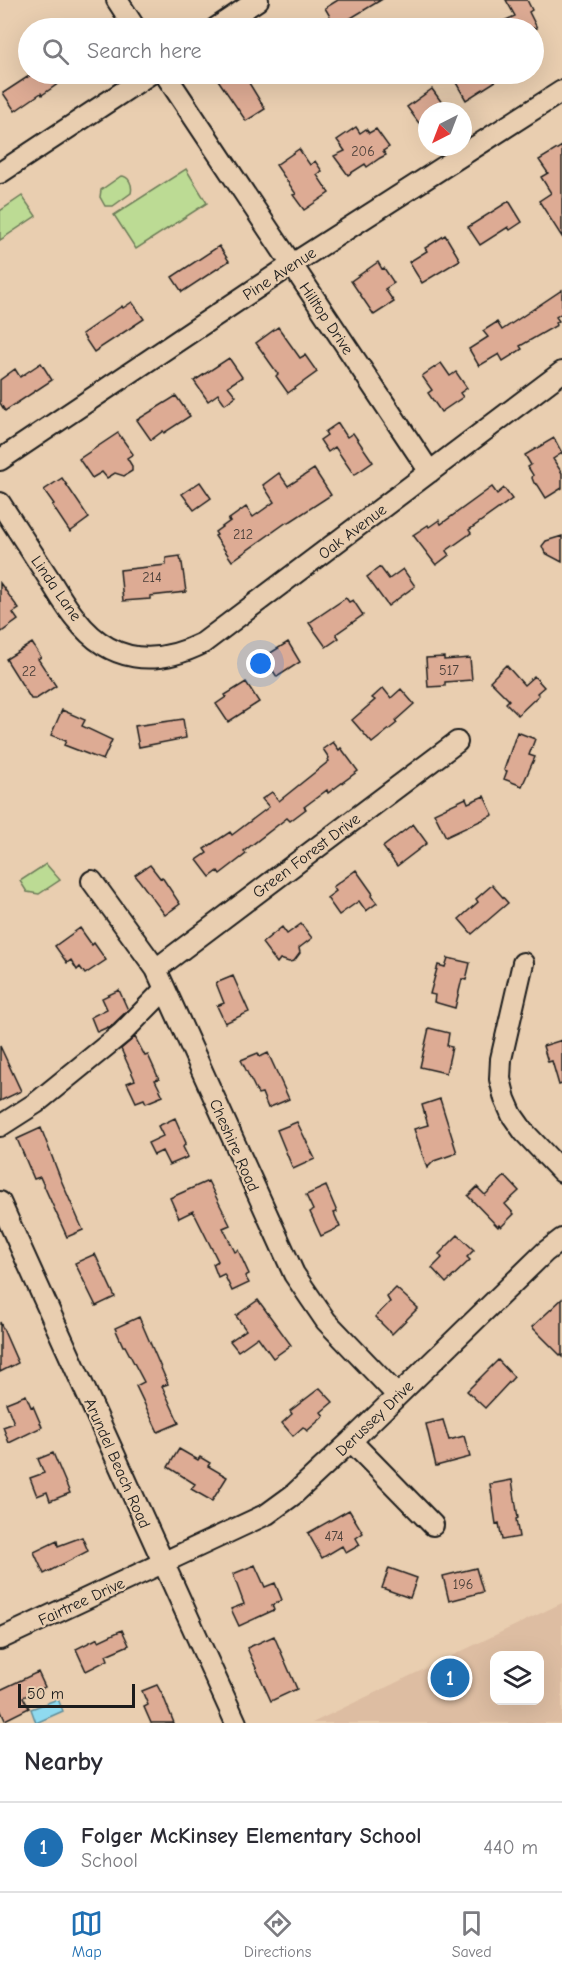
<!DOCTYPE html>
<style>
:root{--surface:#fff;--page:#f7f7f7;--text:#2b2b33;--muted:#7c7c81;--line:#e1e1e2;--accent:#1f6fb2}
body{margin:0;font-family:"Comic Neue",sans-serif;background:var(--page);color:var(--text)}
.controls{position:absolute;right:18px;bottom:18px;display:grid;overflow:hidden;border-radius:12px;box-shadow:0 6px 24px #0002}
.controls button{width:54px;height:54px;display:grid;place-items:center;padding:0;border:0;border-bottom:2px solid var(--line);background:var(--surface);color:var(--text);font:30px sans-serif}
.compass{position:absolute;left:418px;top:102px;width:54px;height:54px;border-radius:50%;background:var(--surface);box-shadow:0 6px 24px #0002;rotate:222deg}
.scale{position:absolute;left:18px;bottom:15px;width:117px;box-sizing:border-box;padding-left:6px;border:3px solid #1c1c1c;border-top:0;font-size:16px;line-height:21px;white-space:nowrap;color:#1c1c1c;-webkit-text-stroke:4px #e9ceb0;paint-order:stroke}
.you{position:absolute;left:261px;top:664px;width:21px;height:21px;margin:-15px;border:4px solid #fff;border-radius:50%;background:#1a73e8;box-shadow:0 0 0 9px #1a73e833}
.badge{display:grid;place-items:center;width:39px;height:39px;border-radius:50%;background:var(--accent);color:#fff;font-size:20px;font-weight:700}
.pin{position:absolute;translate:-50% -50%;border:3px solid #fff;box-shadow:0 2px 6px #0006}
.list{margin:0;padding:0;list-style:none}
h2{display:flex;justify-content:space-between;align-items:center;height:78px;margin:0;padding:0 24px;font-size:26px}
h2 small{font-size:20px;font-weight:400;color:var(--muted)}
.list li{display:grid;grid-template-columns:39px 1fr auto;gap:18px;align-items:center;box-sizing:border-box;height:90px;padding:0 24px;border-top:2px solid var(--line)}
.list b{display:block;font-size:22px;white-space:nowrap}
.list p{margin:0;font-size:20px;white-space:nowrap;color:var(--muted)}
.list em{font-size:20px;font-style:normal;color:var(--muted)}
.icon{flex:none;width:33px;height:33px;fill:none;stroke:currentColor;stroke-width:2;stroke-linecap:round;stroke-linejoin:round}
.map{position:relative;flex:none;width:562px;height:1723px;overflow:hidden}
.search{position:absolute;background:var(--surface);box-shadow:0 6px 24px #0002;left:18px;right:18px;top:18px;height:66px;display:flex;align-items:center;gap:15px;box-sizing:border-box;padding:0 21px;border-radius:33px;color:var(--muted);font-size:22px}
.sheet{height:168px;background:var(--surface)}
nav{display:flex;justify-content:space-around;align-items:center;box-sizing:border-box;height:84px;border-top:2px solid var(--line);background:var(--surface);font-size:16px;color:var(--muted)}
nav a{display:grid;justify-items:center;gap:3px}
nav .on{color:var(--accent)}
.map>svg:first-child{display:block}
.built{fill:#ddbda2;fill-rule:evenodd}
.green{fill:#bcdb94;stroke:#6c7c58;stroke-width:1.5}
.water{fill:#8fdaef;stroke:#618e9b;stroke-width:1.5}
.building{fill:#ddab94;stroke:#1c1c1c;stroke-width:1.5}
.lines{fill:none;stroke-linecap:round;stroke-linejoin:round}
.minor-casing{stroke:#1c1c1c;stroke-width:24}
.minor{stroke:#e9ceb0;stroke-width:20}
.labels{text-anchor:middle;stroke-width:4.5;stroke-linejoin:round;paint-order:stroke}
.number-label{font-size:14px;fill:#4c403a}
.street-label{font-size:16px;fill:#1c1c1c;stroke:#e9ceb0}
</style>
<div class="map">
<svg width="562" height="1723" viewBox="0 0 562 1723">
<rect width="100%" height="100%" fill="#e9ceb0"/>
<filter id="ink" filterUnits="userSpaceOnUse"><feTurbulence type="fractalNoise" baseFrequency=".0167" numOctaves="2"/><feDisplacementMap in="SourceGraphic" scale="12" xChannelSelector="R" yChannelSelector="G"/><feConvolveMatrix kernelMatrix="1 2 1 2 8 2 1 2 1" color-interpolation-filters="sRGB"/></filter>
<g filter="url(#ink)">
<path class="built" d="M562,1603V1723H312ZM494,1656H540V1700H494Z"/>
<path class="green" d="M186,169L207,203L136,249L114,215Z
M121,176C129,176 133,185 131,193L113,206H105L100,197L101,190Z
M22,196L36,216L0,240V211Z
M46,864L60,880L39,894L27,892L20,881Z"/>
<path class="water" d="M58,1699L63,1711L36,1723L31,1709Z"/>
<path class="building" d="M338,0H381L336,27L325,8Z
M506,0H527L532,10L529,12L537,28H488L515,16Z
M32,74H52L59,83L42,95L41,93L15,111L3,93Z
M214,74H262L249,83L265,109L246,121Z
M467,74H507L466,100L455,81Z
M432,89L448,111H427V134L407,107Z
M356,127L360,133L366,129L369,133L376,129L389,147L383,151L386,155L380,158L367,167L365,164L348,175L334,156L345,151L337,140Z
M562,146V237L539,201L551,193L541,177L548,173L539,160Z
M299,149L310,165L315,161L322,171L317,175L329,193L304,210L293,195L296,194L276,165Z
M509,201L522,222L510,230L508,227L480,245L468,227Z
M445,235L460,260L422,283L409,262L427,251L425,248Z
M219,246L229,261L182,292L172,277Z
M378,262L382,269L384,268L394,283L385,289L394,302L374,315L351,281Z
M562,290V313L556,317L559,321L556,323L557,325L520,346L522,349L503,361L499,354L479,366L469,349L488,337L483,331L497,322L502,330Z
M132,302L144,319L94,352L82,334L122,306L123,308Z
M278,327L300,358L305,355L317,372L288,393L276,376L278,374L256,343Z
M229,358L242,377L228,386L236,396L225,404L218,394L208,401L194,381Z
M41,363L52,380L5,411L0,403V380L15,369L20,377Z
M441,363L450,376L456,372L467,388L460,393L463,397L441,412L428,393L432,390L422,376Z
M176,396L190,416L164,433L163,431L151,440L137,420Z
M338,423L347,437L353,433L373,462L354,475L335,447L328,452L320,440L327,435L325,432Z
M118,433L133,454L127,458L132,466V471L124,476L115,473L107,478L102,472L92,478L79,459Z
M554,438L562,453L553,459L562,473V488L546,498L538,485L534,483L532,478L533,475L528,467L531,465L525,455Z
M314,469L331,495L288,523L287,522L232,561L215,536L217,535L215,532L230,521L228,520L246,507L253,517L274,502L263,485L279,473L288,486Z
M62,478L89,518L70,532L52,505L54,504L44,490Z
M200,482L211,498L194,510L182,494Z
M492,487L497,494L504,488L512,499L469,530L471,533L446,551L449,555L436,565L413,535L428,525L429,527L439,520L441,524Z
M562,536V562L545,553L542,546L546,541Z
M180,556L181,563H182L186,592L150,596V599L123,601L120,570L166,565V558Z
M380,567L389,579L403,569L415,586L388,606L367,577Z
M0,583L19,609L13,613L18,620L0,633Z
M346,598L349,602L353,600L363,615L336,634L339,638L326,647L309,623Z
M288,642L300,662L277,677L264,657Z
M32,643L41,657L38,659L56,686L36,699H31L6,659Z
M444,657V660L470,658L472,680L445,682V686L428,687L426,658Z
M506,665L524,685L534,676L544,687L537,693L539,695L518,715L506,703L509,700L490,681Z
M246,682L259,702L228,722L216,704L226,697L225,695Z
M383,688L391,698L401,689L414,704L395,721L397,723L372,743L352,720L375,700L372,698Z
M62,710L85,720L82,726L112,740L103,760L64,745L66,741L51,735Z
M183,719L186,738L139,747L135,726Z
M517,732L535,739L529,755L535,757L522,786L504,779L507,771L504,770Z
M333,742L339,750L341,748L358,771L328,793L327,790L304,807L306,809L290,821L287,818L244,851L246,854L220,874L218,871L210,877L197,860L207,853L204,849L230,832L232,835L269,807L262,799L272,792L279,801L329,761L328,759L329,758L323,749Z
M484,796L493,815L446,837L434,813L466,798L468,803Z
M413,824L427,843L397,866L383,847Z
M150,865L160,878L162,877L180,904L165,915L135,875Z
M356,870L373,894L371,896L377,903L366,911L359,901L339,915L327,898L336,891L333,887Z
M492,885L508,903L472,934L459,919L478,902L476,899Z
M301,924L312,938L299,948L300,953L294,961L289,962L280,959L277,963L262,943L282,927L287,934Z
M80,928L92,945L94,943L106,960L85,974L80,967L77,970L71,960L67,963L55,946Z
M448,958L470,963L466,980L462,979L455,1008L434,1002L435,995L430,994L438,965L445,967Z
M233,976L249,1012L225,1023L217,1006L224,1003L216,983Z
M119,990L128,1010L108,1029V1027L97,1032L91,1017L107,1009L102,998Z
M429,1028L449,1033L447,1046L452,1047L446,1073L420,1067Z
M135,1037L145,1056L148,1055L159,1079L155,1080L163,1096L146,1103L144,1099L136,1102L127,1083L135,1080L121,1049Z
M562,1040V1084L559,1085L552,1061L548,1062L543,1046Z
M0,1046L21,1091L0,1101Z
M258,1053L260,1057L268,1053L289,1099L268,1108L262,1093L258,1094L241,1060Z
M440,1099L457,1153L434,1161L427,1168L414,1129L428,1125L422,1105Z
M175,1118L186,1143L183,1147L188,1157L169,1165L162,1151L154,1155L148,1143L163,1136L158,1126Z
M297,1122L315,1159L293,1169L277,1130Z
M41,1128L61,1180L83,1230L67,1237L40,1177L34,1179L17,1139Z
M505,1176L519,1191L505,1204L514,1214L501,1227L499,1225L498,1227L468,1196L477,1187L485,1195Z
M208,1181L230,1225L223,1228L235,1252L238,1250L249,1274L245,1276L249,1283L232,1291L224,1274L218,1277L213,1264L218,1261L193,1211L179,1218L170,1198Z
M326,1186L337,1212L334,1213L340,1227L321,1236L310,1212L313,1210L306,1195Z
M458,1235L474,1250L467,1257L470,1260L446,1283L432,1268L442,1258L439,1254Z
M95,1254L115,1297L96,1306L75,1263Z
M396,1288L418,1308L392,1334L375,1317L390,1302L387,1297Z
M562,1299V1357L532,1327Z
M258,1300L291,1345L273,1358L258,1337L238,1351L230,1341L246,1330L236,1316Z
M139,1317L168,1384L162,1386L179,1423L158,1432L136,1386L144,1382L125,1346H123L115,1328Z
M0,1322L18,1363L0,1372Z
M498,1360L514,1377L485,1408L467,1391Z
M320,1388L333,1402L321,1412L324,1416L307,1431L303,1427L293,1436L282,1423L292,1414L290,1411Z
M26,1395L31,1407L33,1406L42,1427L9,1443L3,1427L14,1423L6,1403Z
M443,1420L449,1440L464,1436L470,1457L436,1466L426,1424Z
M179,1449L198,1460L200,1457L210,1463L208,1466L227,1477L212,1501L191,1489L195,1484L168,1467Z
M53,1453L70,1493L50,1501L47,1492L37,1496L30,1478L44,1473L38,1459Z
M512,1480L518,1518L516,1519L519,1537L502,1540L499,1523L496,1524L490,1484Z
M349,1510L363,1533L356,1538L360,1545L346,1553L342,1546L322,1558L308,1533Z
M82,1537L88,1551L44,1574L34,1552L57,1541L58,1546Z
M255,1565L265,1587L275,1583L282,1600L272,1605L274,1610L239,1626L231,1609L244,1604L233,1574Z
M389,1568L417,1578L410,1598L382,1588Z
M476,1568L483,1592L449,1601L443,1576Z
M122,1630L129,1645L106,1655L108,1660L86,1671L76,1649L98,1638L99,1641Z
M274,1636L297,1689L271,1701L247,1648Z
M38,1672L45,1687L23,1697L29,1708L5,1720L0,1709V1690Z
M157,1685L164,1698L174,1723H151L144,1707L148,1705L142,1691Z"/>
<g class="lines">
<defs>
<path id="minor" d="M117,0L135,28
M216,28L258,0
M165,74L430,472
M0,173L150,74
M0,460L291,265L562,91
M0,503C16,528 32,552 48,577C57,591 65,606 76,619C110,663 155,667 203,643L562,372
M92,881L156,969L294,1274L326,1321L397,1395
M523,963L501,1059L500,1079L505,1099L512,1115L524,1132L562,1172
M156,969L457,742
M0,1126L36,1103L122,1033L165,989
M0,1202L236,1723
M351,1441L433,1525
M0,1639L267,1514L293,1495L351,1441L545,1252L562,1239"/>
</defs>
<use href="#minor" class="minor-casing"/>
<use href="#minor" class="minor"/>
</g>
</g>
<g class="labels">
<g class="number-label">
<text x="363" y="156">206</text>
<text x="243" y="539">212</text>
<text x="152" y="582">214</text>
<text x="449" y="675">517</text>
<text x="29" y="676">22</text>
<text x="334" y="1541">474</text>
<text x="463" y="1589">196</text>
</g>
<g class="street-label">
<text transform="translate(279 273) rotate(-33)" y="6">Pine Avenue</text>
<text transform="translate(327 318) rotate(56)" y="6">Hilltop Drive</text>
<text transform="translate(352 531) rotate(-37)" y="6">Oak Avenue</text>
<text transform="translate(57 588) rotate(55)" y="6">Linda Lane</text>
<text transform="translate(306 855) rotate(-37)" y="6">Green Forest Drive</text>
<text transform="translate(235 1145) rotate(66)" y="6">Cheshire Road</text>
<text transform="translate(374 1418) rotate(-44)" y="6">Derussey Drive</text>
<text transform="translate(118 1463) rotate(66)" y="6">Arundel Beach Road</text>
<text transform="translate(81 1601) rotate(-25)" y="6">Fairtree Drive</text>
</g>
</g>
</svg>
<div class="controls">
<button><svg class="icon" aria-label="layers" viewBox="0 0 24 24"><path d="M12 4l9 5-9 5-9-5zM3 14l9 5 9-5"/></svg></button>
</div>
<svg class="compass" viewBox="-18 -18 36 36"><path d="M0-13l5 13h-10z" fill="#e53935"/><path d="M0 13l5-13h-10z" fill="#7c7c81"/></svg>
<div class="scale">50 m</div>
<div class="you"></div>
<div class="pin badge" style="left:450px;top:1678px">1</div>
<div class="search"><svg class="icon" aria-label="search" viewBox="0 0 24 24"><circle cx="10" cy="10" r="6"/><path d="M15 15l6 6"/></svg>Search here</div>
</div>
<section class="sheet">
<h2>Nearby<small></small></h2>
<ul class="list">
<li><span class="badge">1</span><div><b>Folger McKinsey Elementary School</b><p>School</p></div><em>440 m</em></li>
</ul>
</section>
<nav>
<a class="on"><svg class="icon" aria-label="map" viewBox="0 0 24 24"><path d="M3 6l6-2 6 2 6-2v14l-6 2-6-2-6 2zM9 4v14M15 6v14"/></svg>Map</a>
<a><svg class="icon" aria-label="directions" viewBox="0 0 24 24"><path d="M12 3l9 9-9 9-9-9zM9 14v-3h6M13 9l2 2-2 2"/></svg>Directions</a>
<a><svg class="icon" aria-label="saved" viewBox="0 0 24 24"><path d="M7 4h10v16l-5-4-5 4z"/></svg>Saved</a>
</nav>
